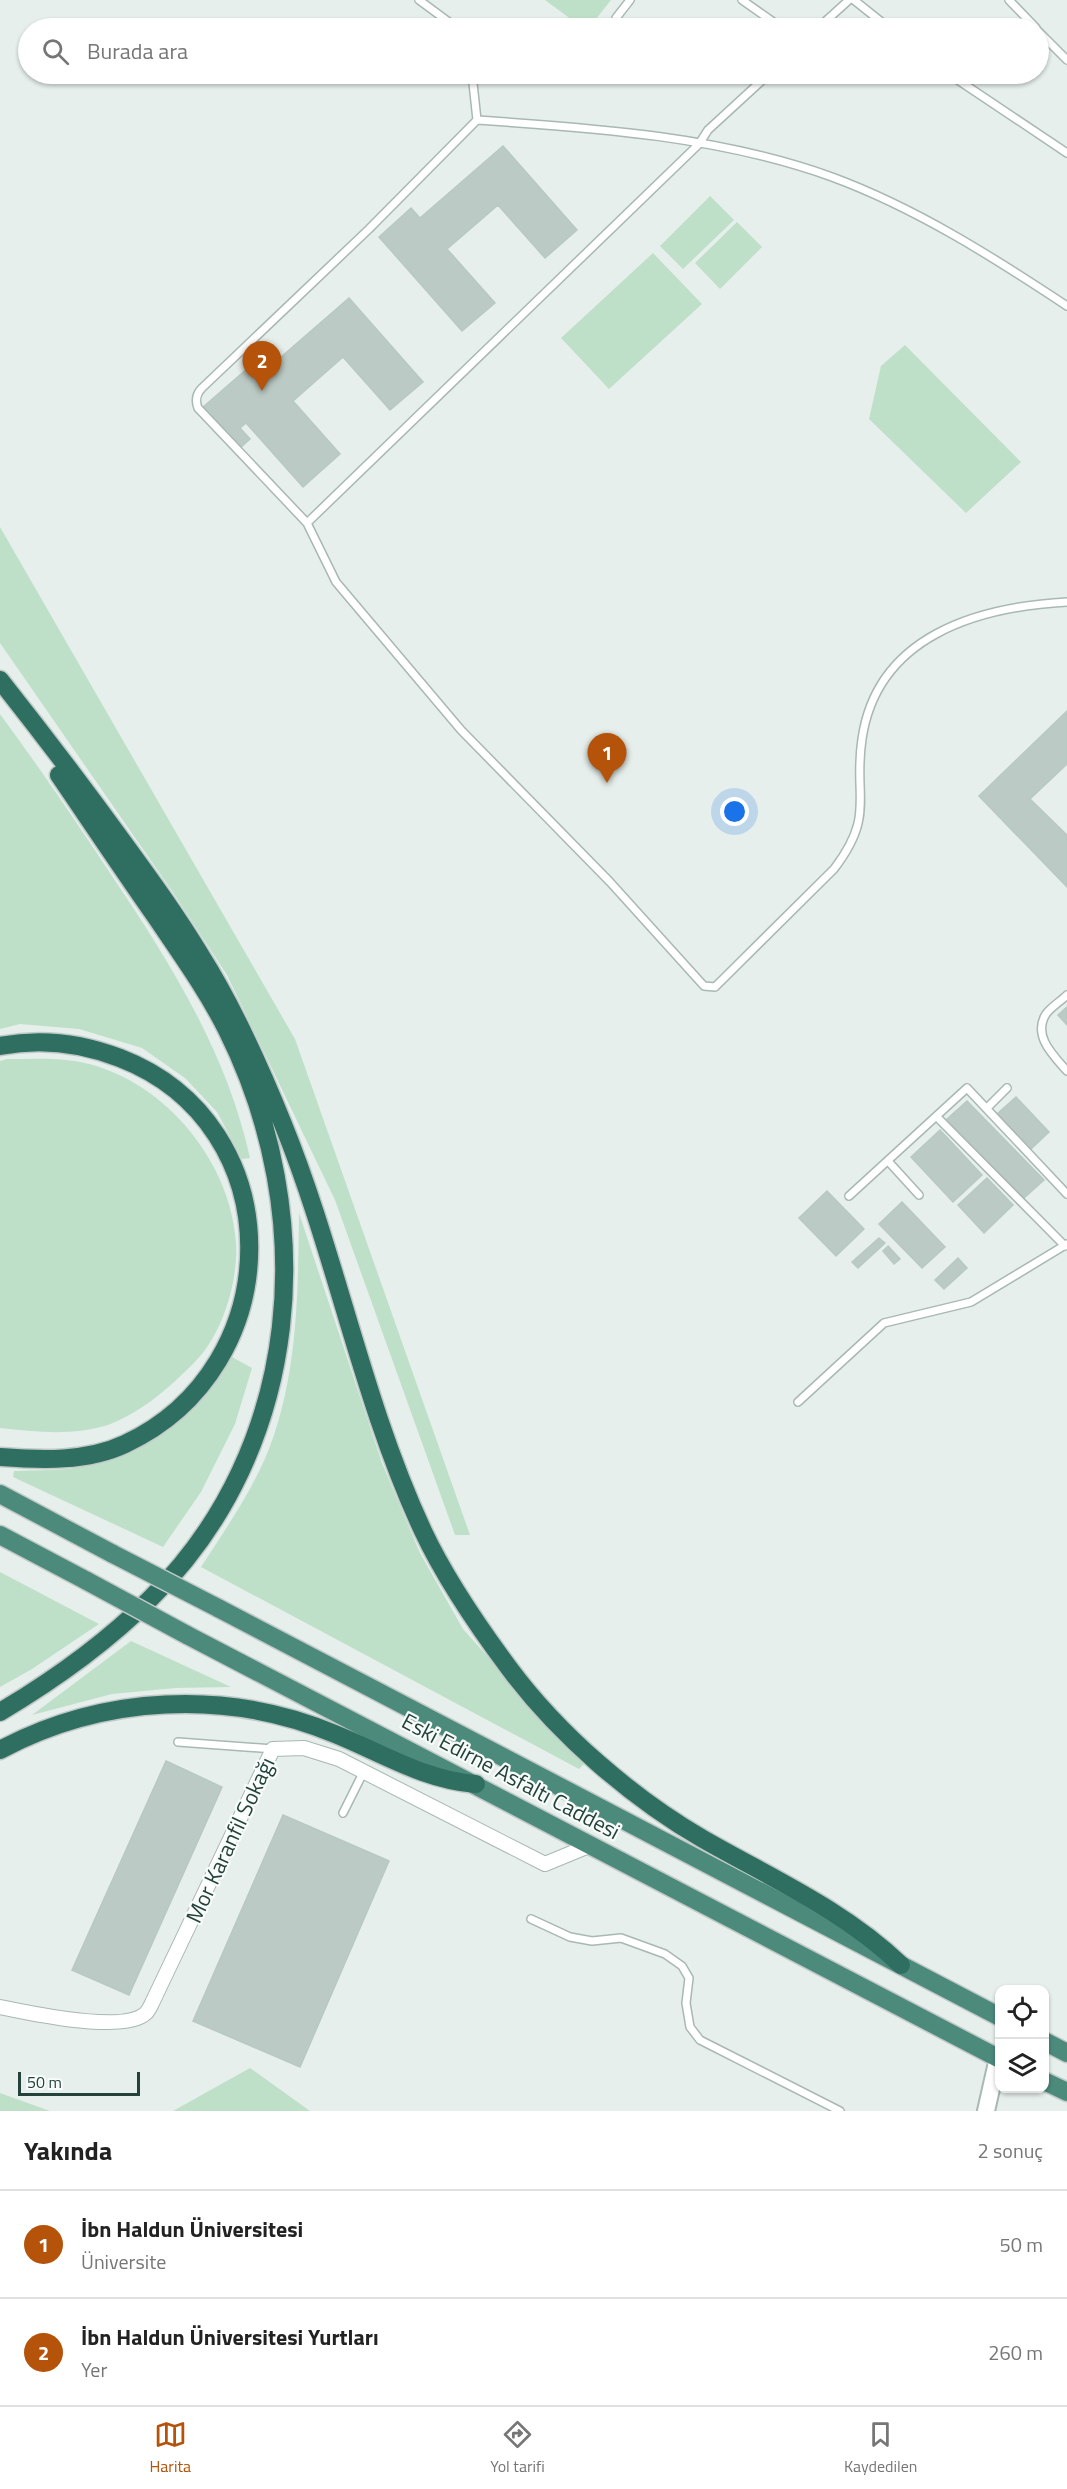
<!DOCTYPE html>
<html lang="tr">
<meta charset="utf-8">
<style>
:root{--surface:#fff;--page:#f2f2f2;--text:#222;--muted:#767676;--line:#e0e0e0;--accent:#b45309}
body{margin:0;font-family:"Titillium Web",sans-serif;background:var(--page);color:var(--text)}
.controls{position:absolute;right:18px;bottom:18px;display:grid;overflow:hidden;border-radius:12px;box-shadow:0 2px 4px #0004}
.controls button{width:54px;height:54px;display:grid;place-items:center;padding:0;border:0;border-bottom:2px solid var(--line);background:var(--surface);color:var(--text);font:30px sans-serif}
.scale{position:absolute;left:18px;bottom:15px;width:122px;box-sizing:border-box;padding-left:6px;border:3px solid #24423a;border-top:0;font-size:16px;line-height:21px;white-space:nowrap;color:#24423a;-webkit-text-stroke:4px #f7fbf9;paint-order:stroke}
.you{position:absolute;left:735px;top:812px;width:21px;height:21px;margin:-15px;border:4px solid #fff;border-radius:50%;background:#1a73e8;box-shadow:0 0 0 9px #1a73e833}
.badge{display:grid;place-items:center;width:39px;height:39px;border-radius:50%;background:var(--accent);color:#fff;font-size:20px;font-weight:700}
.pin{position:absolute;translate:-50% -50px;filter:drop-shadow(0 2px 3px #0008)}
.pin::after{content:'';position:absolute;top:32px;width:21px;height:18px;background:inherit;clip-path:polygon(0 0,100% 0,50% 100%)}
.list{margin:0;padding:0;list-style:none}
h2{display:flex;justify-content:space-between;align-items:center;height:78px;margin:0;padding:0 24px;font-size:26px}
h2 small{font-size:20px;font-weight:400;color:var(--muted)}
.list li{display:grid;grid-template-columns:39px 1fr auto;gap:18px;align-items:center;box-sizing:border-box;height:108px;padding:0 24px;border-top:2px solid var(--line)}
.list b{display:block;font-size:22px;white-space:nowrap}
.list p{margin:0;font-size:20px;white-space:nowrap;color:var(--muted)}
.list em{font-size:20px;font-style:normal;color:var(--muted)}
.icon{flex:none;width:33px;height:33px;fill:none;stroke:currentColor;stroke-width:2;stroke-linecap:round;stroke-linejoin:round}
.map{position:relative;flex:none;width:1067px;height:2111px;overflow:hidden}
.search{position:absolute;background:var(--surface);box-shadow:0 2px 4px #0004;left:18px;right:18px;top:18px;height:66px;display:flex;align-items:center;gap:15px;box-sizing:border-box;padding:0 21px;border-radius:33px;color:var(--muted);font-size:22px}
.sheet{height:294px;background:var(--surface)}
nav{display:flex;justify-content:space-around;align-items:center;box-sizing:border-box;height:84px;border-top:2px solid var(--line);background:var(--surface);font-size:16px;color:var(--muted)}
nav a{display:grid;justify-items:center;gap:3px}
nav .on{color:var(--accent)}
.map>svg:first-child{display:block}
.green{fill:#bfe0c8}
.building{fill:#bbcac4;stroke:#b8c9c2;stroke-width:1.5}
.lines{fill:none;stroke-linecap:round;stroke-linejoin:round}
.service-casing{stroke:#a8b8b2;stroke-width:10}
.minor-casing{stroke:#a8b8b2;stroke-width:16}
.tertiary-casing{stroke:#a8b8b2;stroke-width:20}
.trunk-casing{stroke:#c2cac8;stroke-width:21}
.motorway-casing{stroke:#c2cac8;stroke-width:21}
.service{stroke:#fff;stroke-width:7}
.minor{stroke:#fff;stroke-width:14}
.tertiary{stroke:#fff;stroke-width:16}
.trunk{stroke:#4c8a7c;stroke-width:18}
.motorway{stroke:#2f6f62;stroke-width:18}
.trunk-bridge-casing{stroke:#c2cac8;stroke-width:21;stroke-linecap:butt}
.trunk-bridge{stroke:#4c8a7c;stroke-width:18}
.labels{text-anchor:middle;stroke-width:4.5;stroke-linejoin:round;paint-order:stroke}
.street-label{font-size:22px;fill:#24423a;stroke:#f7fbf9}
</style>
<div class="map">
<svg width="1067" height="2111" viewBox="0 0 1067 2111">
<rect width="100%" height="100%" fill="#e6efeb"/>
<path class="green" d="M545,0H611L589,28H583Z
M710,196L734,220L683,269L660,246Z
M737,222L762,247L720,289L695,263Z
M653,253L702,304L609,389L561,338Z
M905,345L1021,462L966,513L869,419L881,366Z
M0,527L295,1039L470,1535H455L335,1200L227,975L172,891L0,643Z
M0,714C39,767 76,821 112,876C171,964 227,1053 250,1158L242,1159L217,1112L185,1078L142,1048L79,1029L20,1024L0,1029Z
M7,1059C34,1059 63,1057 89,1064C167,1084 231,1163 236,1243C238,1273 228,1313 212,1339C203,1356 187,1370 173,1383C154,1400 132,1416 108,1425C73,1436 36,1432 0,1428V1061Z
M299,1213L382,1463L420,1553L463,1629L584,1764L579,1769L201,1567C227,1527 259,1481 274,1435C298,1364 298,1287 299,1213Z
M232,1357L252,1368L235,1424L201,1492L163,1547L13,1477L14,1471C33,1470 55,1471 74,1468C151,1453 188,1419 232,1357Z
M0,1572L99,1624L32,1669L0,1687Z
M131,1641L231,1687L176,1688L112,1694L32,1715Z
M250,2068L310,2111H173Z
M0,2093L50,2111H0Z"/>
<path class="building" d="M503,146L577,230L545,258L498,205L447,249L495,303L462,331L379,237L411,208L420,218Z
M349,298L423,382L390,410L343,357L293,401L340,454L303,487L246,423L240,428L250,439L239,449L202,408L257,360L266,370Z
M1067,711V764L1030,799L1067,835V887L979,796Z
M1067,1007V1025L1058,1015Z
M1016,1097L1049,1132L1031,1149L997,1114Z
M967,1101L1044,1180L1024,1198L946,1120Z
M940,1130L982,1175L953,1202L911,1157Z
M987,1178L1013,1205L984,1233L958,1205Z
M827,1191L864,1229L836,1256L799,1218Z
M902,1202L945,1247L922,1268L879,1224Z
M879,1238L885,1243L858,1268L852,1262Z
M888,1246L900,1259L894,1264L883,1251Z
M958,1258L967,1268L944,1289L935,1280Z
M166,1761L222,1787L129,1995L72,1970Z
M283,1815L389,1861L300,2067L193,2021Z"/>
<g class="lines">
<defs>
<path id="service" d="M419,0L457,28
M742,0L782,28
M854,0L889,28
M1009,0L1036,28
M616,18L630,0
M818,28L849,0
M1038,31L1067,60
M472,74L477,120C595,128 719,136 832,177C916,208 993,257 1067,306
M949,74L1067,153
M477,120L369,229L202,388C196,394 195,400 198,408L307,523L336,582L461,730L610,882L704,986L715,987L834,869C876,814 853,797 862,739C877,636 977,607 1067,602
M307,523L699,144L708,130L769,74
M1067,995C1061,1001 1051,1007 1046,1014C1032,1036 1054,1056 1067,1071
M987,1108L1007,1088
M937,1117L1065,1246
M888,1161L919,1195
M849,1196L967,1088L1067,1194
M798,1402L884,1323L971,1302L1067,1244
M178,1742L273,1749
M343,1813L364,1771
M531,1919L570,1937L592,1941L621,1938L665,1954L682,1966L689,1978L686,2003L690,2027L700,2040L840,2111"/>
<path id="minor" d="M0,2007C29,2013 124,2034 146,2013C149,2010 151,2005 153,2001L273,1749L304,1748L339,1759L545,1864L591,1845"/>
<path id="tertiary" d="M986,2111L998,2058"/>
<path id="trunk" d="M0,1494L113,1554
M0,1535L87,1581
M218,1608L1000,2017
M187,1635L1000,2059
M1044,2041L1067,2053
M1044,2081L1067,2092"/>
<path id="motorway" d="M0,680C42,733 83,787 123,842C150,879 177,916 201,956C234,1008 260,1067 283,1124C337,1257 362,1400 423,1531C446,1580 477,1625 509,1668C558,1734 632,1798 703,1839C771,1878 844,1910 901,1965
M0,1046C41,1038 81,1043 120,1058C293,1125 290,1367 125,1444C87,1462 41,1460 0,1457
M0,1712C54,1680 106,1643 151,1598C303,1448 320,1216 227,1030C207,990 181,954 156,917C123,870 91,822 59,775
M0,1750C103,1695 227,1689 335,1734C382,1753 424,1780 476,1784"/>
</defs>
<use href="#service" class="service-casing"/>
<use href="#minor" class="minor-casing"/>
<use href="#tertiary" class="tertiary-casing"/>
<use href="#trunk" class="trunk-casing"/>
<use href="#motorway" class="motorway-casing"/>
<use href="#service" class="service"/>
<use href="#minor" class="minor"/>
<use href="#tertiary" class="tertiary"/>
<use href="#trunk" class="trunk"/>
<use href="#motorway" class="motorway"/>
<defs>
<path id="trunk-bridge" d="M113,1554L218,1608
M87,1581L187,1635"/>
</defs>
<use href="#trunk-bridge" class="trunk-bridge-casing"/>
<use href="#trunk-bridge" class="trunk-bridge"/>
</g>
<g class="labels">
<g class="street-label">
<text transform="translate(511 1776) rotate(28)" y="8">Eski Edirne Asfaltı Caddesi</text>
<text transform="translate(230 1840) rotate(-65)" y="8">Mor Karanfil Sokağı</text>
</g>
</g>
</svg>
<div class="controls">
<button><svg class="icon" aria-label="locate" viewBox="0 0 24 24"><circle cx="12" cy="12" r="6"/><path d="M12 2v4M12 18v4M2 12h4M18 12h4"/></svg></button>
<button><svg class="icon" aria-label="layers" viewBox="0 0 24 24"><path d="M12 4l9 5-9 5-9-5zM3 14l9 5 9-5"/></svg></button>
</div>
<div class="scale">50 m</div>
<div class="you"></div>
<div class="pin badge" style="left:607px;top:783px">1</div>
<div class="pin badge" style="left:262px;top:391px">2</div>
<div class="search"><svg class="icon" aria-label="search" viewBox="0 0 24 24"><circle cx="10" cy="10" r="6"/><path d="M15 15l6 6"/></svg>Burada ara</div>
</div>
<section class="sheet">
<h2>Yakında<small>2 sonuç</small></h2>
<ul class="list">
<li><span class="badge">1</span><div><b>İbn Haldun Üniversitesi</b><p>Üniversite</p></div><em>50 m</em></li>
<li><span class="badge">2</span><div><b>İbn Haldun Üniversitesi Yurtları</b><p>Yer</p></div><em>260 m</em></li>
</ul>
</section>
<nav>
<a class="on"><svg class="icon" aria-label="map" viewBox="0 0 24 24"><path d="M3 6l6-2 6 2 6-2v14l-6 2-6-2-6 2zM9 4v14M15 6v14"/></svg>Harita</a>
<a><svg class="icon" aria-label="directions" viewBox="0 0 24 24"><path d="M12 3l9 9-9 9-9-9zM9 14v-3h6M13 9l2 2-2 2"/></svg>Yol tarifi</a>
<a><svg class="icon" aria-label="saved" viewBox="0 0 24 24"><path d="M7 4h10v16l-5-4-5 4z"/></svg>Kaydedilen</a>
</nav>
